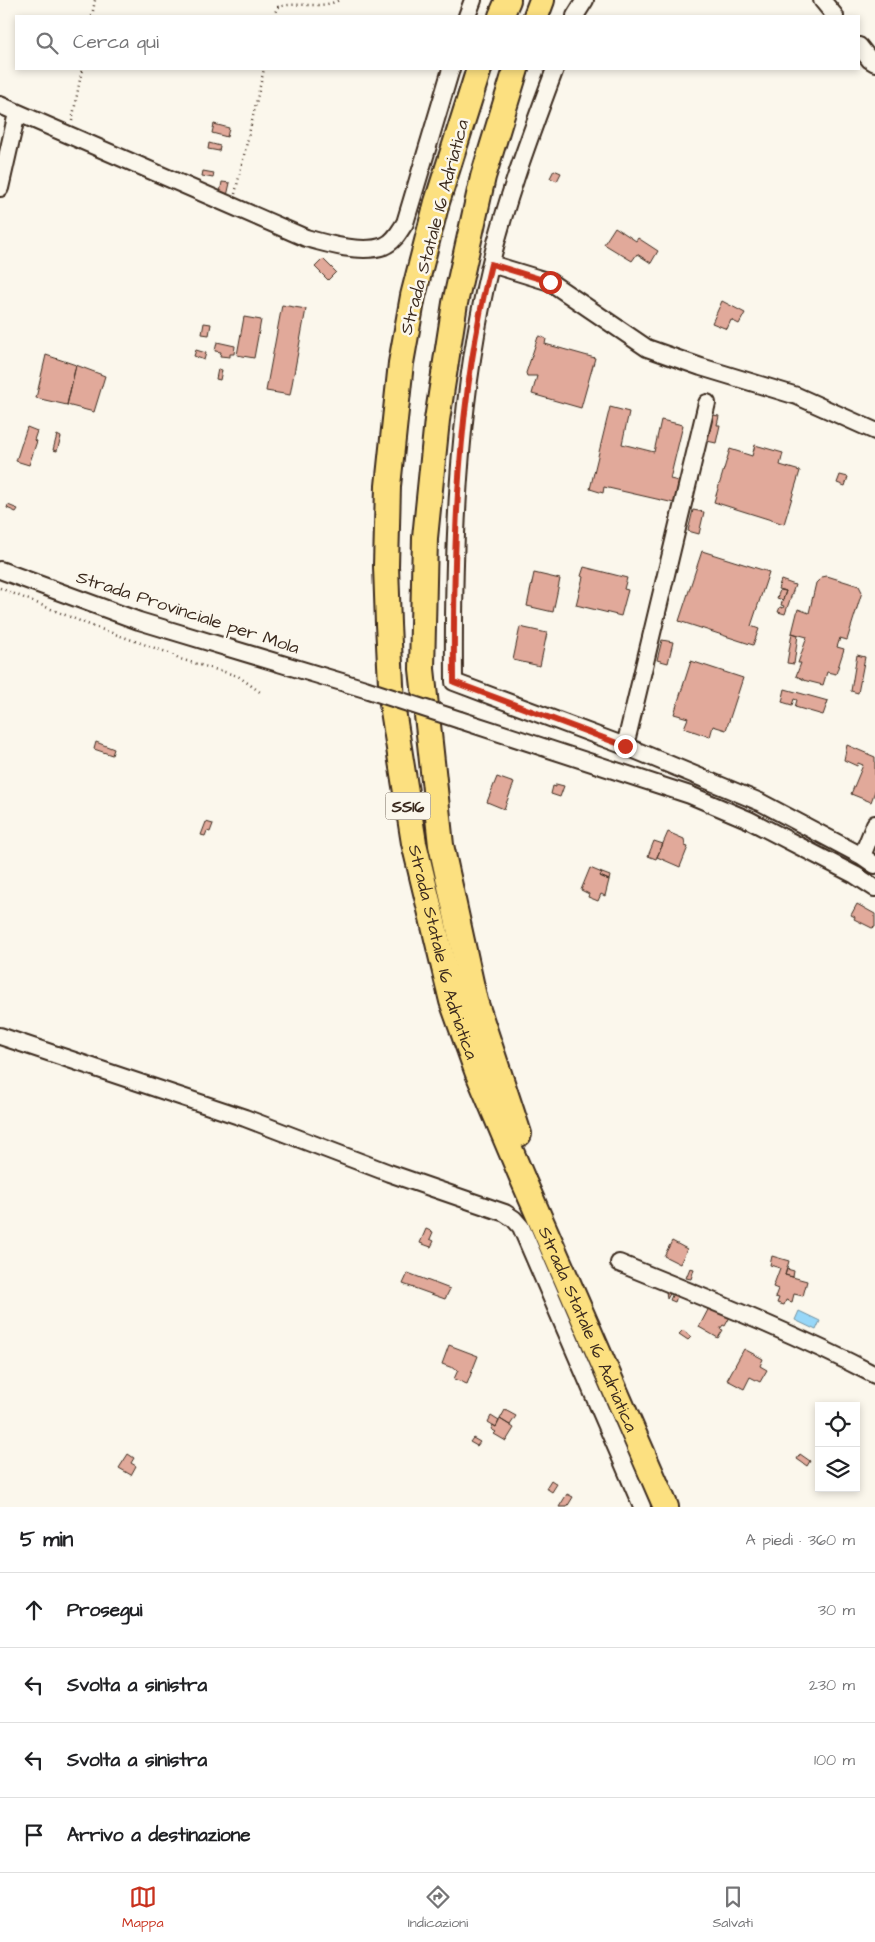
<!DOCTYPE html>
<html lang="it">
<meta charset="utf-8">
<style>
:root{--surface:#fff;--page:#f6f6f6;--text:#202124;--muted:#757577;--line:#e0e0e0;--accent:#c8321e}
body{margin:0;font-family:"Architects Daughter",sans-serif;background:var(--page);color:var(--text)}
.controls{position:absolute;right:15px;bottom:15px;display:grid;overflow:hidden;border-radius:0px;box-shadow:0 2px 8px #0003}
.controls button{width:45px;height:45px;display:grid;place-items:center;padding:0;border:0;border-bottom:1px solid var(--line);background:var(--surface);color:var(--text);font:25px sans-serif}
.stop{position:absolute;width:15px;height:15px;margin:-11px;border:4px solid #c8321e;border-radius:50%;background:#fff}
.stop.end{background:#c8321e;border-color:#fff;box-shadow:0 1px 5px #0008}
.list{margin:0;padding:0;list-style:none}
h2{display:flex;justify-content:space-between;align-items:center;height:65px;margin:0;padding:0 20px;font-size:21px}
h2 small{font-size:16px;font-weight:400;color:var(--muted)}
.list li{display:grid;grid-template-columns:32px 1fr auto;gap:15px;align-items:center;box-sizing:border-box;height:75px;padding:0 20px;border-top:1px solid var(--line)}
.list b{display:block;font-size:19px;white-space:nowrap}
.list em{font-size:16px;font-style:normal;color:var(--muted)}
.icon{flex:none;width:28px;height:28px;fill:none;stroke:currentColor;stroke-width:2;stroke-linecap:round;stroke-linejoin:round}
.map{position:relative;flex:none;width:875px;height:1507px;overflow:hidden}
.search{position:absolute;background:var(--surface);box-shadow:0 2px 8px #0003;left:15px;right:15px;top:15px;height:55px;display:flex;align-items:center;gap:12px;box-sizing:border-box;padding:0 18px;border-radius:0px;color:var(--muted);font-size:19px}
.sheet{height:365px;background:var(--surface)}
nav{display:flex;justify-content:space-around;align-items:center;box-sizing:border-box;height:70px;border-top:1px solid var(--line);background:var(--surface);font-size:14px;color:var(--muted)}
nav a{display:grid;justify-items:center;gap:2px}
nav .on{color:var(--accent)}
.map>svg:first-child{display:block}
.water{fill:#97d7f8;stroke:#7292a1}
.building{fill:#e1a99a;stroke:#3b2a1e}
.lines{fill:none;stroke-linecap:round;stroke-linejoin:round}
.minor-casing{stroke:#3b2a1e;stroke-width:20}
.highway-casing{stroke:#3b2a1e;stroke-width:28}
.path{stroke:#3b2a1e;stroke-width:2.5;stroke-dasharray:1 4;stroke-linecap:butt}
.minor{stroke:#fbf7ec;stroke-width:16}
.highway{stroke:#fce080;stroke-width:24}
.minor-bridge-casing{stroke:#3b2a1e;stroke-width:20;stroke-linecap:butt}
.minor-bridge{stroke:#fbf7ec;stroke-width:16}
.route{stroke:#c8321e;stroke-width:6}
.labels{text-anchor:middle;stroke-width:5;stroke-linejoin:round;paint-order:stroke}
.shield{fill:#fbf7ec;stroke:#75685c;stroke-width:1}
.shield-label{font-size:16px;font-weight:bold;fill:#3b2a1e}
.street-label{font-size:18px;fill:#3b2a1e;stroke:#fbf7ec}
</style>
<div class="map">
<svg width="875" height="1507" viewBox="0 0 875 1507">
<rect width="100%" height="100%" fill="#fbf7ec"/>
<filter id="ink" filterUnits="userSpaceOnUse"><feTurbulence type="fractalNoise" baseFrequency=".02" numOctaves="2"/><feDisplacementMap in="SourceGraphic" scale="10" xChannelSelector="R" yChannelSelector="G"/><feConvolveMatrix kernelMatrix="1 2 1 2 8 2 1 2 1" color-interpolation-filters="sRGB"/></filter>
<g filter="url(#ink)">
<path class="water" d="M799,1311L820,1321L816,1330L795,1320Z"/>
<path class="building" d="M214,124L229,128L227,137L212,133Z
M209,143L220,146L219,151L208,149Z
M554,170L561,173L557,181L550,178Z
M203,171L214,173L213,178L202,176Z
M222,182L230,183L227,196L220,193Z
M615,227L636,241L638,238L658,251L651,263L637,254L632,261L604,244Z
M323,259L336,272L328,280L315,267Z
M722,301L745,313L739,324L731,320L727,329L712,323Z
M282,305L306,309L290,395L266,391Z
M244,317L261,320L254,358L237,355Z
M204,323L211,324L209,335L202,334Z
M540,336L546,339L545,344L595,358L581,408L532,394L537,376H527L526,373L538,337Z
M217,342L235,346L234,354H230V357L220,356L221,352L215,351Z
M196,350L206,353L204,360L194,356Z
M46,355L76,365L67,405L36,398Z
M76,365L105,376L94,412L67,405Z
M218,369L222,370L220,380L216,379Z
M610,407L629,412L622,444L654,452L661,420L683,425L670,479L679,481L674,503L604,487L603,493L590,489Z
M713,415L719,416L717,425H720L716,443L707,441Z
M27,427L37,431L34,440L37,441L29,465L16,461Z
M57,435L61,437L57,451L53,450Z
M755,445L783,453L780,465L800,471L784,524L714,502L730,449L752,456Z
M840,475L848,477L845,486L837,483Z
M8,505L18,509L16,512L7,508Z
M693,510L704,512L699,534L688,531Z
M702,551L769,572L751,626L759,629L753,645L679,621Z
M584,567L627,578L624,589L628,590L621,616L576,605L583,577L581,576Z
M534,573L560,579L553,612L527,606Z
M827,576L859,586L862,592L847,640L840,638L837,647L844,649L836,674L827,672L823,685L803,680V679L796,676L801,663H798L807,637L792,633L798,609L809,613L816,583L822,577Z
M781,580L795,585L785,614L778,612L780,607L783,608L784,606L781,605L786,591L778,589Z
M780,590L786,591L783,600L777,598Z
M520,627L547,633L540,666L513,660Z
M792,633L798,635L794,664L787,663Z
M662,640L673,642L668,663L657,660Z
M857,655L865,657L858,693L851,691Z
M691,661L743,678L726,730L713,726L710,737L684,728L688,718L674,714Z
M785,689L828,701L823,715L795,707L797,700L794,699L792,705L782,702Z
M96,742L114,749L112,755L94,749Z
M847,745L875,757V791L871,802L851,794L863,765L858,763L857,766L844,760Z
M497,777L514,783L504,809L487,802Z
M556,784L564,786L560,797L551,794L553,786L556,787Z
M206,822L213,824L210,832L207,831L205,836L201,835Z
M668,832L684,839L685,846L688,847L680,867L657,857Z
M654,841L663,844L656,859L648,856Z
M590,868L602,873L600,876L609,880L605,896L601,894L598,901L588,897L589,894L581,890Z
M602,873L610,876L609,880L600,876Z
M857,904L875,914V927L872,928L854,919L855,917L851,915Z
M426,1229L433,1232L430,1239L434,1241L431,1247L420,1243Z
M672,1241L687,1249L680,1264L664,1256Z
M772,1256L789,1261L785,1275L807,1281L803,1296L794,1294L792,1302L786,1300L784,1305L777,1303L779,1298L775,1297L778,1289L773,1287L780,1268L770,1265Z
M690,1268L694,1269L691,1279L686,1278Z
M787,1269L794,1271L793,1277L785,1275Z
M408,1273L450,1289L445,1299L403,1284Z
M668,1287L679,1291L675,1302L670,1300L673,1293L671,1292L667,1299L666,1291Z
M711,1304L730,1317L725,1326L723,1325L720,1329L723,1330L718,1338L699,1327Z
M683,1330L691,1337L688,1340L679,1334Z
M449,1345L478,1356L467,1384L454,1379L458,1370L442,1364Z
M744,1349L763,1359L760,1366L767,1370L760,1382L750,1377L744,1389L727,1380Z
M505,1410L516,1416L510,1425L500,1419Z
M491,1416L499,1421L496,1427L488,1422Z
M500,1419L514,1428L506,1441L494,1434L496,1432L491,1429L493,1425L496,1427Z
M473,1438L480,1442L477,1446L470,1442Z
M128,1454L134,1458L131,1463L136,1466L131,1475L119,1468Z
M800,1454L810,1461L807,1466L797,1459Z
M551,1480L557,1484L552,1492L546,1488Z
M567,1494L573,1497L567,1507H559Z"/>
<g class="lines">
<defs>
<path id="minor" d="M822,0L835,16
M467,16L473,0
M575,16L585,0
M859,46L870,60L875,63
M555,69C528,141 501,213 485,288C457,418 453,549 454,682L625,746L760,802L862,856L875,865
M0,105L306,238C327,244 362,254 384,246C394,242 399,232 405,223L451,69
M0,188L17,113
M491,264L550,282L647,348L701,367L797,396L875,431
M0,570L139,621L365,689
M460,720L690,795L749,820L855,875L875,888
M625,746L707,403
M862,856L875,824
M0,1036L245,1118L389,1173L505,1213L514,1219L521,1227L642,1507
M619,1263C705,1298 792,1332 875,1375"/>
<g id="highway">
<path d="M501,16L508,0"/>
<path d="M536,16L542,0"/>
<path id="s1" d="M479,69L437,202L413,296L401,363L388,486L386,566L388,624L392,704L414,843L452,1001L477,1071L524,1182L666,1507"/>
<path d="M516,69L483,177L455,303L437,420L425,538L422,669L441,845L475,1001L519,1134"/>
</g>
</defs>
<use href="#minor" class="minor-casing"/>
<use href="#highway" class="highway-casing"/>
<path class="path" d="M92,16L95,0
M273,16L278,7C297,1 321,10 339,0
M72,121L82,69
M235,194L264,69
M0,588L92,626L172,654L180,659L238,676L260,692"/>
<use href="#minor" class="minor"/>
<use href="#highway" class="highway"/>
<defs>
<path id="minor-bridge" d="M365,689L460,720"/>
</defs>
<use href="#minor-bridge" class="minor-bridge-casing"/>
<use href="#minor-bridge" class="minor-bridge"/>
</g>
</g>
<g class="lines" filter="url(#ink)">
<path class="route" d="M550,282L491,264C457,401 453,542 454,682L625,746"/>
</g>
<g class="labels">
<rect class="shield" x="385.5" y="792.5" width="45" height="27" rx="4"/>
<g class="shield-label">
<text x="408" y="812">SS16</text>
</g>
<g class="street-label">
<text transform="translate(434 227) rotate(-75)" y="6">Strada Statale 16 Adriatica</text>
<text transform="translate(188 612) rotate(18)" y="6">Strada Provinciale per Mola</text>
<text dy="6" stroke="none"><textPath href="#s1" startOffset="900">Strada Statale 16 Adriatica</textPath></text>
<text dy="6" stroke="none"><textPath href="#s1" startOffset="1305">Strada Statale 16 Adriatica</textPath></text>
</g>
</g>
</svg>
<div class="controls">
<button><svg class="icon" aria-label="locate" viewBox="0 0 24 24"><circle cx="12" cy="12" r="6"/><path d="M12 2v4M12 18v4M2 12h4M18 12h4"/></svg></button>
<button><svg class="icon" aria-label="layers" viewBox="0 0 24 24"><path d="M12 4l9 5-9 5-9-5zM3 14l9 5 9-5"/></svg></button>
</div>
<div class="stop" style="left:550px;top:282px"></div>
<div class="stop end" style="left:625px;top:746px"></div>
<div class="search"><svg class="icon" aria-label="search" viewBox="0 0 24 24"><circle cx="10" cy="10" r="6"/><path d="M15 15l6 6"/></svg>Cerca qui</div>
</div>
<section class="sheet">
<h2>5 min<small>A piedi · 360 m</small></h2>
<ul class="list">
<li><svg class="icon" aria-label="ahead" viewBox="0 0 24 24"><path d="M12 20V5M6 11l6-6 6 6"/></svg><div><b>Prosegui</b></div><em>30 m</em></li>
<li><svg class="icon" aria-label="left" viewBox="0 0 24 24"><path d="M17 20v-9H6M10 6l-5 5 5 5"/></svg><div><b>Svolta a sinistra</b></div><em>230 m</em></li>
<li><svg class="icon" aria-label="left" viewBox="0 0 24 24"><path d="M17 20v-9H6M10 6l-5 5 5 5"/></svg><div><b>Svolta a sinistra</b></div><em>100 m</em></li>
<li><svg class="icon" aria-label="arrive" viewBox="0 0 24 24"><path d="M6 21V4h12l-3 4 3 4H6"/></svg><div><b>Arrivo a destinazione</b></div></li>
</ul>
</section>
<nav>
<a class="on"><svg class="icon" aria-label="map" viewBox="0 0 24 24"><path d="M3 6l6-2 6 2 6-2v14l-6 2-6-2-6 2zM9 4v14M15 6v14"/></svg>Mappa</a>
<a><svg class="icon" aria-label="directions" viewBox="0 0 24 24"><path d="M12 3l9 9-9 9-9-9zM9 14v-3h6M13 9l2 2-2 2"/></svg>Indicazioni</a>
<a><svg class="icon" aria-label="saved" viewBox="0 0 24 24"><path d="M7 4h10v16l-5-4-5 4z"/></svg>Salvati</a>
</nav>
